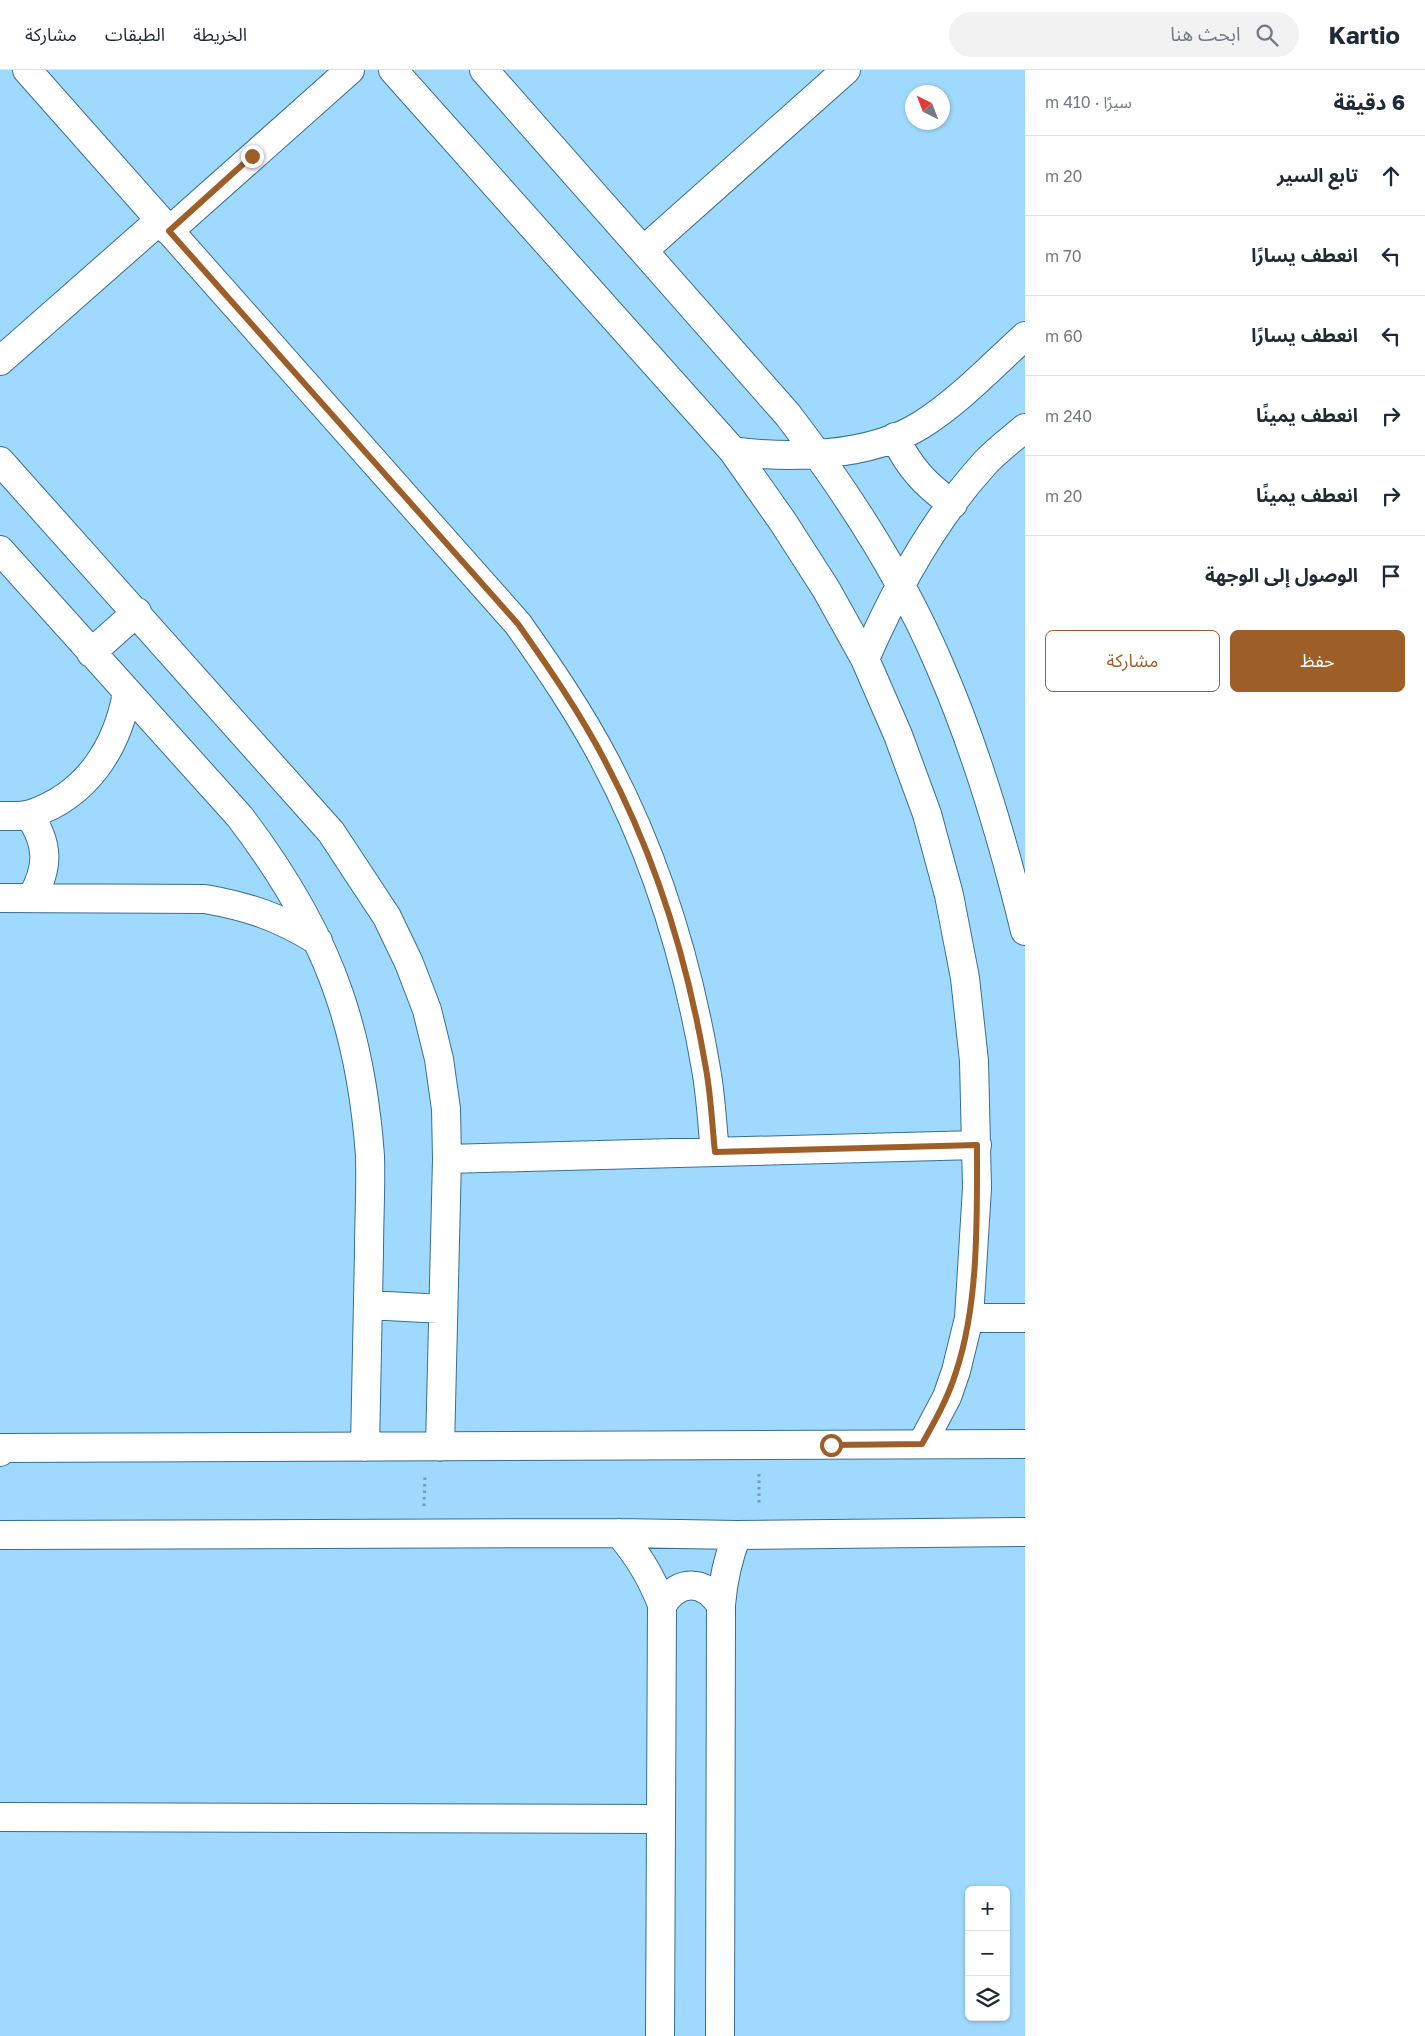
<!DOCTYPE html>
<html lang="ar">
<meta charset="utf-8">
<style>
:root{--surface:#fff;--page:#f2f2f3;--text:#1f2937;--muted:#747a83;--line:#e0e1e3;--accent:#9e5e28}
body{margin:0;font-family:"Golos Text","Noto Sans Arabic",sans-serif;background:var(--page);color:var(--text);direction:rtl}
.controls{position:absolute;right:15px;bottom:15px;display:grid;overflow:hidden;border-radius:8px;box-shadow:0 1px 4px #0004}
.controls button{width:45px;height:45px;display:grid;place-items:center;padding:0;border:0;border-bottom:1px solid var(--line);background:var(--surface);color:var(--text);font:25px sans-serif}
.compass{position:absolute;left:905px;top:15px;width:45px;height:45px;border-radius:50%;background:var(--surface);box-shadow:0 1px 4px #0004;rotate:318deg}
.stop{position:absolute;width:15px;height:15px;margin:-11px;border:4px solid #9e5e28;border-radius:50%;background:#fff}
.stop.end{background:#9e5e28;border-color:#fff;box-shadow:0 1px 5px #0008}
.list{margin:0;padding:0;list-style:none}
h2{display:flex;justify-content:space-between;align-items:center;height:65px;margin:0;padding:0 20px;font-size:21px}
h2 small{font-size:16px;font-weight:400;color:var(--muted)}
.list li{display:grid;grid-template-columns:32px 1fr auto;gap:15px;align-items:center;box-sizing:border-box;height:80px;padding:0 20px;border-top:1px solid var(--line)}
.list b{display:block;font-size:19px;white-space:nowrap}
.list em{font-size:16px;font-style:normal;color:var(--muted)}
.actions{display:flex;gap:10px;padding:15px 20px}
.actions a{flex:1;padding:11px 0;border:1px solid var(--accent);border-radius:8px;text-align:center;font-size:18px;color:var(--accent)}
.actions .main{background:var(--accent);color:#fff}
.icon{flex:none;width:28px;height:28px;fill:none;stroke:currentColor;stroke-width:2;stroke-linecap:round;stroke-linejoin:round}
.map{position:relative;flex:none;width:1025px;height:1966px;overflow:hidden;direction:ltr}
header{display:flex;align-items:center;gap:30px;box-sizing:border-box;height:70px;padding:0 25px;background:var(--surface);border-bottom:1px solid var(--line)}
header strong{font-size:24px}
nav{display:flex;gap:28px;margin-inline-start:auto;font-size:18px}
.search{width:350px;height:45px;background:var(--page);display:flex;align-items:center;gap:12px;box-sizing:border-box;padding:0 18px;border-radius:28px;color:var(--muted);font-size:19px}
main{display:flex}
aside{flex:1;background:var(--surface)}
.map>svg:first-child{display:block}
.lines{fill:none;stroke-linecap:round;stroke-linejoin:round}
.minor-casing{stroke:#376f90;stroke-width:30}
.path{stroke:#6e9cb9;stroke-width:3;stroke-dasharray:2.5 4;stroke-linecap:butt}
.minor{stroke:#fff;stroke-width:28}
.route{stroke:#9e5e28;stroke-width:6}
</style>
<header>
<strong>Kartio</strong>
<div class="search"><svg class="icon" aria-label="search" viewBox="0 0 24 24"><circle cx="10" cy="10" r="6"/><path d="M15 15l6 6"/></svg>ابحث هنا</div>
<nav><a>الخريطة</a><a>الطبقات</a><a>مشاركة</a></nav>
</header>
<main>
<aside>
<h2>6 دقيقة<small>سيرًا · 410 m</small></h2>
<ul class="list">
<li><svg class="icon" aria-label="ahead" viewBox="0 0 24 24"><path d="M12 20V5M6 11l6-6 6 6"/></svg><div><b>تابع السير</b></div><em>20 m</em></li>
<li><svg class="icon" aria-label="left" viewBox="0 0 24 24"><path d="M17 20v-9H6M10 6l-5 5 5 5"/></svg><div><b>انعطف يسارًا</b></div><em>70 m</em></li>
<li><svg class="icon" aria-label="left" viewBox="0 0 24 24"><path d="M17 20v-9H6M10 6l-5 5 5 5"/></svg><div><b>انعطف يسارًا</b></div><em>60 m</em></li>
<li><svg class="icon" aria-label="right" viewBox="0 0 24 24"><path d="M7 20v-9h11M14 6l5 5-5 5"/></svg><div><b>انعطف يمينًا</b></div><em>240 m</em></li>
<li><svg class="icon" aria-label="right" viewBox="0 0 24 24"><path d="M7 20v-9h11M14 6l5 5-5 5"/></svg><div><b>انعطف يمينًا</b></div><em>20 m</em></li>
<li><svg class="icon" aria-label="arrive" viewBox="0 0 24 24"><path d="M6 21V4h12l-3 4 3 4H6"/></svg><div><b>الوصول إلى الوجهة</b></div></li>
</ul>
<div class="actions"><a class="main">حفظ</a><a>مشاركة</a></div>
</aside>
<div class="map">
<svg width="1025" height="1966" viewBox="0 0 1025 1966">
<rect width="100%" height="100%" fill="#9fd9fe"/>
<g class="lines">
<defs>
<path id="minor" d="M27,0L518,554C549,598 580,643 605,691C656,787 688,893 706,999C711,1026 712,1054 715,1082
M393,0L733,381L783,452L826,519L865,589L898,665L927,744L949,825L965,908L974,991L977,1118L969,1248L956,1301L947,1327L922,1374
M484,0L788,345C847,422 901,505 939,594C977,681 1003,770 1025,861
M169,161L350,0
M644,180L846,0
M0,291L160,150
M895,367C908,396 926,416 953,434
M733,381C790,389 870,387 921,355C959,331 992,296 1025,266
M0,391L331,762L387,847L409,893L427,940L439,989L446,1039L447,1089L440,1377
M0,480L240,747C281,801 317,859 339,924C357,976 366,1031 370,1086C371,1118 369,1150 369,1181C368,1246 366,1312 365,1377
M91,583L137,542
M865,589C895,520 934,449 985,393C997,380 1012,369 1025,358
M29,745C49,774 49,797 32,827
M0,746C10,746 22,747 31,744C87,725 117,678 127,623
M0,828L205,829C250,837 279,847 318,871
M447,1089L977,1075
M368,1235L443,1239
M969,1248H1025
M0,1382V1378L1025,1374
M619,1463C638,1485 652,1508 662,1535L660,1966
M0,1465L619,1463L737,1465L1025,1462
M662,1535C679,1509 703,1509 721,1535
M0,1747L661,1749
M720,1966L721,1535C723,1510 728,1488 737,1465"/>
</defs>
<use href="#minor" class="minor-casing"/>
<path class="path" d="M759,1404V1435
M424,1436L425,1405"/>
<use href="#minor" class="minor"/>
</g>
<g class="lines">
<path class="route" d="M252,86L169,161L518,554C549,598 580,643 605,691C656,787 688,892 706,999C711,1026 712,1054 715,1082L977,1075C977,1147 979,1233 956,1302C948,1328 935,1351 922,1374L831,1375"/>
</g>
</svg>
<div class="controls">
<button>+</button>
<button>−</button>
<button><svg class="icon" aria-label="layers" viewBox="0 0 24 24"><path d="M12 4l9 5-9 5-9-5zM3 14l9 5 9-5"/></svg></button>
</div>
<svg class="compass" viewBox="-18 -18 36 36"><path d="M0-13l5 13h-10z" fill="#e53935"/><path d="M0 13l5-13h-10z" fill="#747a83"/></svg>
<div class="stop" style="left:831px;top:1375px"></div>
<div class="stop end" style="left:252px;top:86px"></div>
</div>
</main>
